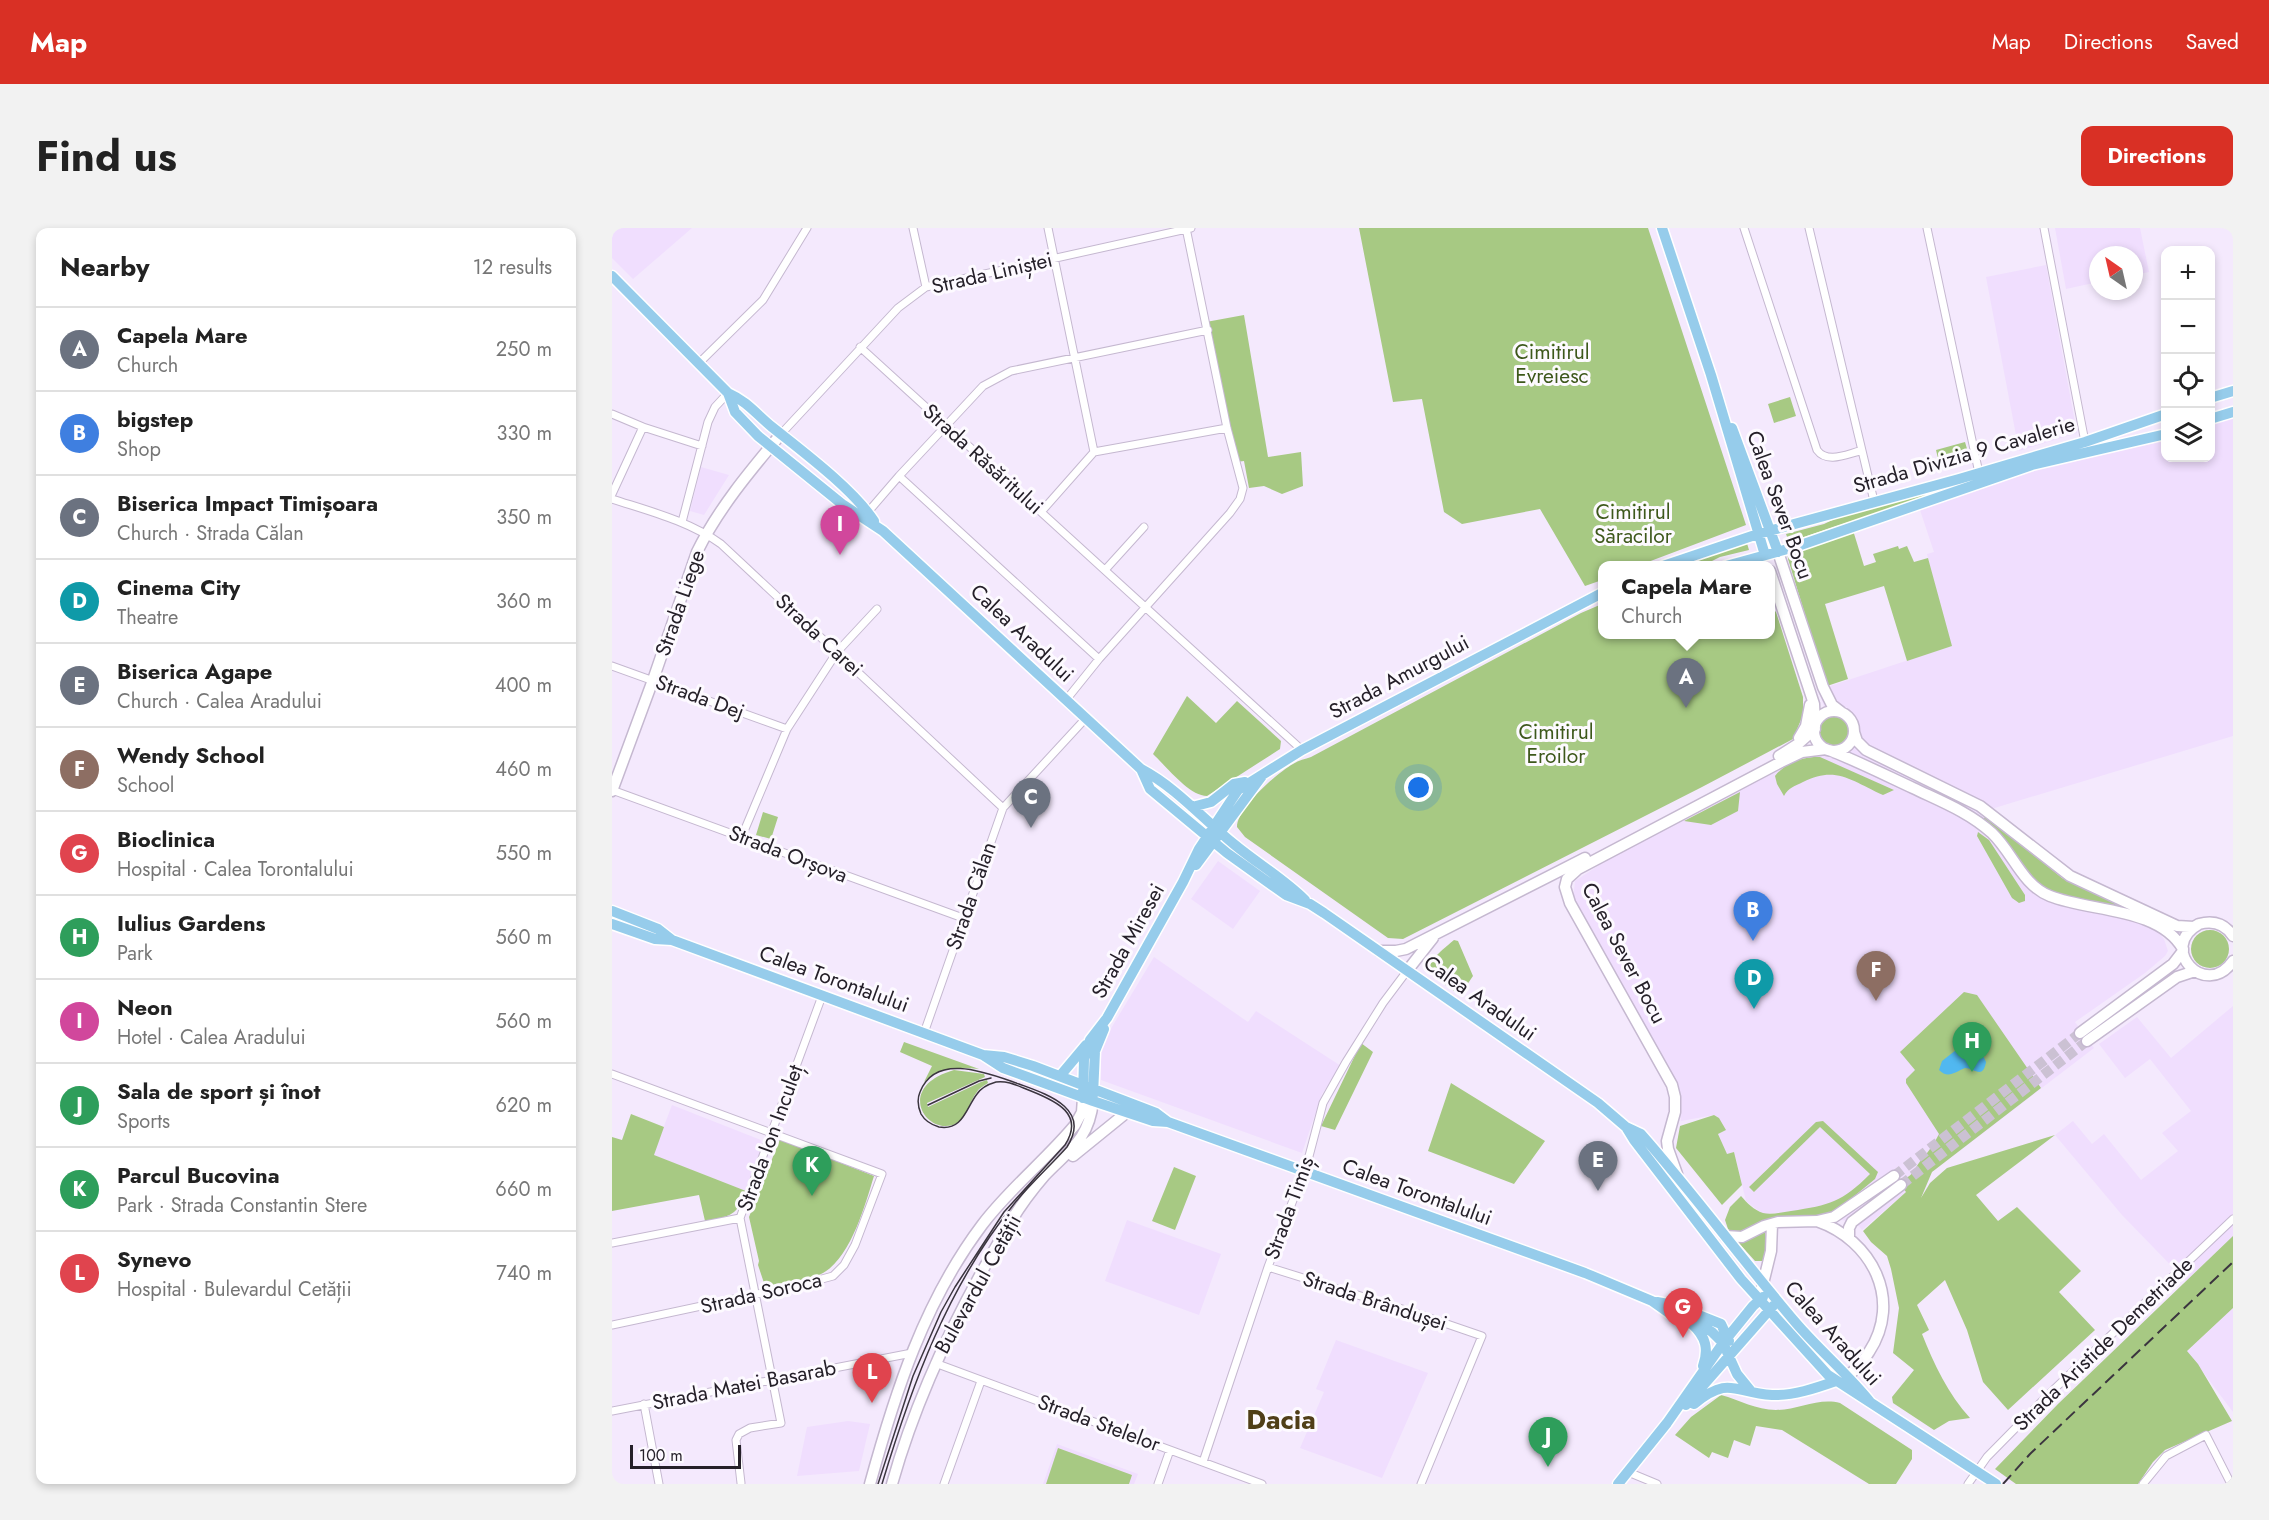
<!DOCTYPE html>
<meta charset="utf-8">
<style>
:root{--surface:#fff;--page:#f2f2f2;--text:#222;--muted:#767676;--line:#e0e0e0;--accent:#d93025}
body{margin:0;font-family:Jost,sans-serif;background:var(--page);color:var(--text)}
.controls{position:absolute;right:18px;top:18px;display:grid;overflow:hidden;border-radius:12px;box-shadow:0 3px 9px #0003}
.controls button{width:54px;height:54px;display:grid;place-items:center;padding:0;border:0;border-bottom:2px solid var(--line);background:var(--surface);color:var(--text);font:30px sans-serif}
.compass{position:absolute;left:1477px;top:18px;width:54px;height:54px;border-radius:50%;background:var(--surface);box-shadow:0 3px 9px #0003;rotate:326deg}
.scale{position:absolute;left:18px;bottom:15px;width:111px;box-sizing:border-box;padding-left:6px;border:3px solid #252029;border-top:0;font-size:16px;line-height:21px;white-space:nowrap;color:#252029;-webkit-text-stroke:4px #fdfaff;paint-order:stroke}
.you{position:absolute;left:807px;top:560px;width:21px;height:21px;margin:-15px;border:4px solid #fff;border-radius:50%;background:#1a73e8;box-shadow:0 0 0 9px #1a73e833}
.badge{display:grid;place-items:center;width:39px;height:39px;border-radius:50%;background:var(--accent);color:#fff;font-size:20px;font-weight:700}
.pin{position:absolute;translate:-50% -50px;filter:drop-shadow(0 2px 3px #0008)}
.pin::after{content:'';position:absolute;top:32px;width:21px;height:18px;background:inherit;clip-path:polygon(0 0,100% 0,50% 100%)}
.popup{position:absolute;left:986px;top:333px;width:177px;height:78px;box-sizing:border-box;display:grid;place-content:center;border-radius:12px;background:var(--surface);filter:drop-shadow(0 2px 4px #0005);font-size:20px;white-space:nowrap;color:var(--muted)}
.popup b{font-size:22px;color:var(--text)}
.popup::after{content:'';position:absolute;left:50%;top:100%;margin-left:-12px;border:12px solid transparent;border-top-color:var(--surface)}
.list{margin:0;padding:0;list-style:none}
h2{display:flex;justify-content:space-between;align-items:center;height:78px;margin:0;padding:0 24px;font-size:26px}
h2 small{font-size:20px;font-weight:400;color:var(--muted)}
.list li{display:grid;grid-template-columns:39px 1fr auto;gap:18px;align-items:center;box-sizing:border-box;height:84px;padding:0 24px;border-top:2px solid var(--line)}
.list b{display:block;font-size:22px;white-space:nowrap}
.list p{margin:0;font-size:20px;white-space:nowrap;color:var(--muted)}
.list em{font-size:20px;font-style:normal;color:var(--muted)}
.icon{flex:none;width:33px;height:33px;fill:none;stroke:currentColor;stroke-width:2;stroke-linecap:round;stroke-linejoin:round}
.map{position:relative;flex:none;width:1621px;height:1256px;overflow:hidden;border-radius:12px}
header{display:flex;align-items:center;gap:36px;box-sizing:border-box;height:84px;padding:0 30px;background:var(--accent);color:#fff}
header strong{font-size:28px}
nav{display:flex;gap:33px;margin-inline-start:auto;font-size:21px}
.intro{display:flex;align-items:center;justify-content:space-between;box-sizing:border-box;height:144px;padding:0 36px}
h1{margin:0;font-size:42px}
.button{padding:15px 27px;border-radius:12px;background:var(--accent);color:#fff;font-size:21px;font-weight:700}
main{display:flex;gap:36px;padding:0 36px}
aside{flex:1;background:var(--surface);border-radius:12px;box-shadow:0 3px 9px #0003}
.map>svg:first-child{display:block}
.built{fill:#f0defe}
.green{fill:#a7c983}
.water{fill:#51b8f0}
.lines{fill:none;stroke-linecap:round;stroke-linejoin:round}
.secondary-tunnel{stroke:#cbc1d3;stroke-width:10;stroke-dasharray:10 5;stroke-linecap:butt}
.street-casing{stroke:#c5b8d0;stroke-width:9}
.secondary-casing{stroke:#c5b8d0;stroke-width:13}
.primary-casing{stroke:#fff;stroke-width:13}
.street{stroke:#fff;stroke-width:7}
.secondary{stroke:#fff;stroke-width:10}
.primary{stroke:#96cceb;stroke-width:10}
.tram{stroke:#3b353f;stroke-width:1.5}
.rail{stroke:#3b353f;stroke-width:2;stroke-dasharray:12 6;stroke-linecap:butt}
.labels{text-anchor:middle;stroke-width:6;stroke-linejoin:round;paint-order:stroke}
.street-label{font-size:21px;fill:#252029;stroke:#fdfaff}
.park-label{font-size:21px;fill:#3d581b;stroke:#fdfaff}
.district-label{font-size:27px;font-weight:bold;fill:#503f18;stroke:#fdfaff}
</style>
<header>
<strong>Map</strong>
<nav><a>Map</a><a>Directions</a><a>Saved</a></nav>
</header>
<div class="intro"><h1>Find us</h1><a class="button">Directions</a></div>
<main>
<aside>
<h2>Nearby<small>12 results</small></h2>
<ul class="list">
<li><span class="badge" style="background:#6b7280">A</span><div><b>Capela Mare</b><p>Church</p></div><em>250 m</em></li>
<li><span class="badge" style="background:#3f7fe0">B</span><div><b>bigstep</b><p>Shop</p></div><em>330 m</em></li>
<li><span class="badge" style="background:#6b7280">C</span><div><b>Biserica Impact Timișoara</b><p>Church · Strada Călan</p></div><em>350 m</em></li>
<li><span class="badge" style="background:#0f9aa8">D</span><div><b>Cinema City</b><p>Theatre</p></div><em>360 m</em></li>
<li><span class="badge" style="background:#6b7280">E</span><div><b>Biserica Agape</b><p>Church · Calea Aradului</p></div><em>400 m</em></li>
<li><span class="badge" style="background:#8d6e63">F</span><div><b>Wendy School</b><p>School</p></div><em>460 m</em></li>
<li><span class="badge" style="background:#e0444e">G</span><div><b>Bioclinica</b><p>Hospital · Calea Torontalului</p></div><em>550 m</em></li>
<li><span class="badge" style="background:#2e9e5b">H</span><div><b>Iulius Gardens</b><p>Park</p></div><em>560 m</em></li>
<li><span class="badge" style="background:#d1479c">I</span><div><b>Neon</b><p>Hotel · Calea Aradului</p></div><em>560 m</em></li>
<li><span class="badge" style="background:#2e9e5b">J</span><div><b>Sala de sport și înot</b><p>Sports</p></div><em>620 m</em></li>
<li><span class="badge" style="background:#2e9e5b">K</span><div><b>Parcul Bucovina</b><p>Park · Strada Constantin Stere</p></div><em>660 m</em></li>
<li><span class="badge" style="background:#e0444e">L</span><div><b>Synevo</b><p>Hospital · Bulevardul Cetății</p></div><em>740 m</em></li>
</ul>
</aside>
<div class="map">
<svg width="1621" height="1256" viewBox="0 0 1621 1256">
<rect width="100%" height="100%" fill="#f4e9fd"/>
<path class="built" d="M0,0H80L21,51L0,30Z
M1443,0H1528L1537,44L1522,47V27H1486V54L1454,61Z
M1434,37L1465,205L1407,223L1374,49Z
M1621,184V508L1366,585L1463,659L1485,672L1532,687L1552,711L1556,723L1553,728L1533,745L1463,794L1482,820L1294,964L1250,1002L1243,994L1174,984L1154,986L1148,984L1134,973L1122,924L1115,927L1106,906L1114,902L1106,889L1102,887L1069,893L1066,876L961,671L963,653L1047,598L1222,505L1206,462L1339,418L1315,326L1322,324L1306,276L1456,228L1553,206L1554,230H1598L1599,191Z
M89,239L117,247L92,287L78,283Z
M606,633L648,663L621,701L579,671Z
M542,729L636,794L644,783L729,838L710,866L690,925L489,852V817Z
M1621,778V1008L1574,1053L1510,987L1443,907L1461,893L1480,916L1492,906L1529,952L1566,923L1550,905L1579,883L1538,831L1513,850L1487,816L1525,789L1559,830Z
M60,877L149,912L150,918L134,963L41,927Z
M515,992L609,1026L587,1087L493,1053Z
M1621,1080V1184L1575,1123Z
M724,1112L816,1145L770,1250L688,1220L712,1164L704,1161Z
M236,1193L258,1196L247,1243L185,1248L195,1199Z
M445,1216L526,1246L522,1256H431Z"/>
<path class="green" d="M747,0H1036L1134,297L1028,337L990,338V352L973,358L928,281L850,296L832,284L810,171L781,174Z
M632,87L656,229L689,224L691,258L670,266L652,258L637,260L632,233L624,234L594,94Z
M1178,169L1184,188L1162,195L1156,176Z
M1353,214L1358,231L1328,239L1324,222Z
M1357,254L1177,314L1174,306L1212,296L1233,286Z
M1240,299L1252,338L1264,334L1261,326L1286,318L1287,321L1295,318L1302,334L1316,330L1340,418L1295,433L1272,358L1213,376L1236,451L1215,458L1176,331L1175,321Z
M1134,312L1137,322L1108,329L1092,337L1062,338Z
M990,376V406H1158V378L1164,384L1191,469V487L1181,511L1090,559L791,711L776,710L633,609L625,599C625,580 665,545 681,536C687,532 693,531 699,529L969,385Z
M575,468L604,495L625,473L669,513L668,521L595,568C577,568 554,538 541,526Z
M1204 503a19 19 0 1 1 38 0a19 19 0 1 1-38 0Z
M1208,529L1282,562L1271,567C1240,553 1224,537 1191,554C1183,558 1176,560 1172,568L1165,556L1163,548C1173,535 1192,528 1208,529Z
M1128,564L1126,583L1099,597L1072,593Z
M151,584L166,589L159,611L144,607Z
M1374,587L1450,650L1512,678L1506,679L1456,671L1429,660L1370,594Z
M1366,604L1377,612L1413,667V673L1407,675L1400,670L1365,608Z
M1579 721a19 19 0 1 1 38 0a19 19 0 1 1-38 0Z
M842,712L846,713L861,748L848,767C814,743 804,743 842,712Z
M1352,764L1365,767L1429,860L1320,944L1309,970L1318,955L1335,940L1443,907L1364,967L1386,993L1405,979L1469,1043L1447,1064L1483,1102L1396,1182L1371,1154L1355,1102L1333,1052L1305,1077L1317,1102L1310,1106C1322,1136 1336,1166 1358,1190L1337,1193L1322,1202L1281,1175L1280,1169L1302,1142L1281,1125L1287,1080L1279,1041L1275,1028L1259,1014L1251,1003L1294,964L1284,951C1303,951 1301,941 1310,931C1317,923 1322,916 1327,906L1294,855V851L1303,842L1288,824Z
M292,814L367,841C346,839 328,839 312,854L320,838L288,824Z
M749,815L761,824L723,902L709,898Z
M342,842L372,846L373,849L315,875L316,879L369,854L375,852L376,855C372,858 367,860 365,864C358,872 356,886 348,893C319,915 278,860 342,842Z
M839,855L933,913L902,956L816,923Z
M19,886L52,899L42,927L134,963C126,987 118,989 93,993L87,967L0,983V909L10,912Z
M1102,887L1107,890L1114,902L1106,906L1115,926L1122,924L1130,957L1110,977L1064,920L1068,898Z
M1211,893L1266,944L1263,951L1223,984L1211,988L1156,992L1124,1006L1116,1001L1113,992L1118,979L1129,968C1135,975 1142,982 1151,985C1160,987 1171,984 1179,983C1218,977 1230,974 1258,946L1208,899L1142,964L1137,959L1204,894Z
M168,911L262,948C253,977 238,1034 207,1047C193,1053 169,1055 153,1058L146,1037L147,1033L137,989Z
M562,939L584,948L563,1002L540,993Z
M1150,1003L1153,1005L1155,1025L1152,1033H1143L1125,1013Z
M1621,1008V1080L1575,1123L1586,1136L1620,1193L1553,1222L1541,1234L1526,1256H1404L1383,1241L1446,1176Z
M1109,1167C1128,1172 1144,1182 1164,1182C1186,1182 1207,1169 1228,1175L1300,1222V1231L1284,1256H1257L1170,1202L1144,1198L1138,1218L1122,1212L1116,1230L1100,1224L1097,1230L1063,1207L1079,1189Z
M446,1220L520,1247L517,1256H434Z"/>
<path class="water" d="M1364,813L1374,834C1371,852 1362,840 1353,840C1343,844 1336,851 1327,842L1330,833L1344,822L1345,814Z"/>
<g class="lines">
<path class="secondary-tunnel" d="M1282,948L1468,805
M1289,957L1475,813"/>
<defs>
<path id="street" d="M301,0L314,59
M436,0L482,224
M1132,0L1205,222C1215,236 1235,226 1248,223
M1197,0L1262,273
M1315,0L1367,245
M1432,0L1473,214
M248,119L690,522
M86,136L151,72L195,0
M0,186L31,199L90,218
M169,206L286,80L314,59L579,0
M482,224L615,200
M287,248L487,431
M0,266L31,199
M0,271C37,283 77,293 109,316L391,580
M256,284L287,248L371,158L399,143L596,102
M429,284L482,224
M70,294L96,194L103,179L116,165
M493,342L532,299
M0,438L175,501
M454,472L487,431L618,285L628,271L631,260L615,200L574,0
M0,562L351,690
M130,608L175,501L225,424L265,381
M312,805L391,580L474,490
M0,846L270,946L243,1017L232,1037L221,1048L188,1057L0,1097
M0,1015L128,990
M656,1039L803,1085L870,1108L809,1256
M323,1135L650,1256
M32,1176L47,1256
M0,1183L300,1125
M591,1234L656,1039L696,932L711,875L734,834L771,775L795,743
M1016,1244L1045,1256
M129,1255L124,1212L127,1206L138,1200L169,1195L128,990L210,768
M332,1256L369,1153
M546,1256L558,1222
M1356,1256L1375,1229L1436,1167L1621,991
M1531,1256L1554,1228L1594,1207L1619,1256"/>
<path id="secondary" d="M1166,324L1211,459L1220,477L1229,484
M1158,343L1202,476L1203,499
M1202 503a20 20 0 1 1 40 0a20 20 0 1 1-40 0Z
M1242,504L1245,513L1254,522L1368,578L1458,648L1565,698L1582,699
M1187,510L1194,498L1198,477
M1217,522C1245,533 1273,547 1301,560C1328,573 1357,584 1380,605C1401,625 1410,657 1438,668C1478,684 1547,679 1571,721
M1167,528L1186,516L1203,501
M0,563L41,452L85,324C106,281 138,243 169,206
M1621,708C1613,696 1602,692 1587,696C1545,719 1593,773 1621,733
M767,723H784L794,721L973,630
M795,743L821,710
M1468,805L1561,736L1571,723
M1475,813L1565,749L1583,743
M461,928L514,885
M1065,946L1056,921L1055,913L1063,884V869L1060,857L958,675L953,659L955,651L966,641L1169,534L1190,524L1214,521
M1205,993C1260,1012 1291,1072 1257,1124C1249,1137 1241,1146 1227,1152
M1113,1008L1130,1009L1152,998L1166,994L1205,993L1222,989L1282,948
M1237,1009V1000L1240,994L1289,957
M1147,1072L1159,1023L1160,996
M258,1256C283,1165 312,1074 370,997C397,961 434,932 463,897L470,884L471,870
M280,1256C306,1163 348,1078 398,995C408,978 420,962 433,947C457,922 477,912 481,873"/>
<path id="primary" d="M1050,0L1099,147L1153,327
M0,48L116,165C136,174 144,186 160,199C190,223 241,261 262,293
M116,165L123,184L146,208L230,276L271,303L529,541C565,560 592,592 623,617C646,636 672,651 693,672
M1598,170L1621,163
M1598,191L1621,184
M1120,200L1166,324
M1051,338L1146,306L1347,251L1473,214L1554,186
M1114,338L1183,319L1420,237L1554,206
M529,541L538,561L615,625L674,667L698,676L712,685L986,875L1014,899L1029,906C1083,967 1131,1033 1184,1095C1208,1123 1236,1146 1259,1175
M580,579L599,574L622,556L633,554
M584,637L650,548
M0,683L46,701L60,712
M0,696L43,711L60,712L371,827L391,840L481,873L541,893L556,894
M371,827L392,829L421,838L544,885L556,894L973,1045L1040,1073L1057,1085L1090,1098L1100,1104L1111,1115L1125,1146L1138,1162
M448,848L474,817
M481,867L483,823L492,801
M471,870L472,831L478,812L495,790L571,654L587,621L626,562L690,522L990,365
M1014,899L1022,912L1129,1051L1216,1147L1384,1256
M1045,1074L1061,1077L1109,1096L1117,1113
M1080,1096C1094,1109 1097,1121 1091,1138
M1082,1176C1118,1147 1122,1165 1160,1167C1181,1168 1204,1160 1224,1153
M1074,1177L1161,1078
M1006,1256L1055,1195L1111,1115L1141,1078L1151,1069"/>
</defs>
<use href="#street" class="street-casing"/>
<use href="#secondary" class="secondary-casing"/>
<use href="#primary" class="primary-casing"/>
<use href="#street" class="street"/>
<use href="#secondary" class="secondary"/>
<use href="#primary" class="primary"/>
<path class="tram" d="M316,877L367,853L379,850
M266,1256L301,1148L329,1084L343,1059L392,984L453,917C473,886 444,873 419,863C408,859 396,852 384,854C377,856 369,860 365,866C354,880 351,903 327,899C320,897 313,893 309,886C306,879 305,871 308,864C324,823 378,846 407,856C434,866 480,880 455,919C438,938 418,956 402,976C336,1058 300,1156 270,1256"/>
<path class="rail" d="M1391,1256L1418,1226L1621,1034"/>
</g>
<g class="labels">
<g class="street-label">
<text transform="translate(380 45) rotate(-13)" y="7">Strada Liniștei</text>
<text transform="translate(1352 227) rotate(-16)" y="7">Strada Divizia 9 Cavalerie</text>
<text transform="translate(371 231) rotate(42)" y="7">Strada Răsăritului</text>
<text transform="translate(1168 277) rotate(70)" y="7">Calea Sever Bocu</text>
<text transform="translate(68 375) rotate(-71)" y="7">Strada Liege</text>
<text transform="translate(410 405) rotate(43)" y="7">Calea Aradului</text>
<text transform="translate(207 407) rotate(43)" y="7">Strada Carei</text>
<text transform="translate(787 449) rotate(-28)" y="7">Strada Amurgului</text>
<text transform="translate(88 469) rotate(20)" y="7">Strada Dej</text>
<text transform="translate(176 626) rotate(21)" y="7">Strada Orșova</text>
<text transform="translate(359 668) rotate(-71)" y="7">Strada Călan</text>
<text transform="translate(516 713) rotate(-61)" y="7">Strada Miresei</text>
<text transform="translate(1012 725) rotate(62)" y="7">Calea Sever Bocu</text>
<text transform="translate(222 751) rotate(20)" y="7">Calea Torontalului</text>
<text transform="translate(868 770) rotate(35)" y="7">Calea Aradului</text>
<text transform="translate(158 910) rotate(-70)" y="7">Strada Ion Inculeț</text>
<text transform="translate(805 964) rotate(20)" y="7">Calea Torontalului</text>
<text transform="translate(677 980) rotate(-70)" y="7">Strada Timiș</text>
<text transform="translate(366 1056) rotate(-61)" y="7">Bulevardul Cetății</text>
<text transform="translate(149 1065) rotate(-13)" y="7">Strada Soroca</text>
<text transform="translate(763 1073) rotate(18)" y="7">Strada Brândușei</text>
<text transform="translate(1221 1105) rotate(48)" y="7">Calea Aradului</text>
<text transform="translate(1491 1116) rotate(-44)" y="7">Strada Aristide Demetriade</text>
<text transform="translate(132 1157) rotate(-11)" y="7">Strada Matei Basarab</text>
<text transform="translate(487 1195) rotate(20)" y="7">Strada Stelelor</text>
</g>
<g class="park-label">
<text x="940" y="131">Cimitirul<tspan x="940" dy="24">Evreiesc</tspan></text>
<text x="1021" y="291">Cimitirul<tspan x="1021" dy="24">Săracilor</tspan></text>
<text x="944" y="511">Cimitirul<tspan x="944" dy="24">Eroilor</tspan></text>
</g>
<g class="district-label">
<text x="669" y="1201">Dacia</text>
</g>
</g>
</svg>
<div class="controls">
<button>+</button>
<button>−</button>
<button><svg class="icon" aria-label="locate" viewBox="0 0 24 24"><circle cx="12" cy="12" r="6"/><path d="M12 2v4M12 18v4M2 12h4M18 12h4"/></svg></button>
<button><svg class="icon" aria-label="layers" viewBox="0 0 24 24"><path d="M12 4l9 5-9 5-9-5zM3 14l9 5 9-5"/></svg></button>
</div>
<svg class="compass" viewBox="-18 -18 36 36"><path d="M0-13l5 13h-10z" fill="#e53935"/><path d="M0 13l5-13h-10z" fill="#767676"/></svg>
<div class="scale">100 m</div>
<div class="you"></div>
<div class="pin badge" style="left:1074px;top:480px;background:#6b7280">A</div>
<div class="popup"><b>Capela Mare</b>Church</div>
<div class="pin badge" style="left:1141px;top:713px;background:#3f7fe0">B</div>
<div class="pin badge" style="left:419px;top:600px;background:#6b7280">C</div>
<div class="pin badge" style="left:1142px;top:781px;background:#0f9aa8">D</div>
<div class="pin badge" style="left:986px;top:963px;background:#6b7280">E</div>
<div class="pin badge" style="left:1264px;top:773px;background:#8d6e63">F</div>
<div class="pin badge" style="left:1071px;top:1110px;background:#e0444e">G</div>
<div class="pin badge" style="left:1360px;top:844px;background:#2e9e5b">H</div>
<div class="pin badge" style="left:228px;top:327px;background:#d1479c">I</div>
<div class="pin badge" style="left:936px;top:1239px;background:#2e9e5b">J</div>
<div class="pin badge" style="left:200px;top:968px;background:#2e9e5b">K</div>
<div class="pin badge" style="left:260px;top:1175px;background:#e0444e">L</div>
</div>
</main>
